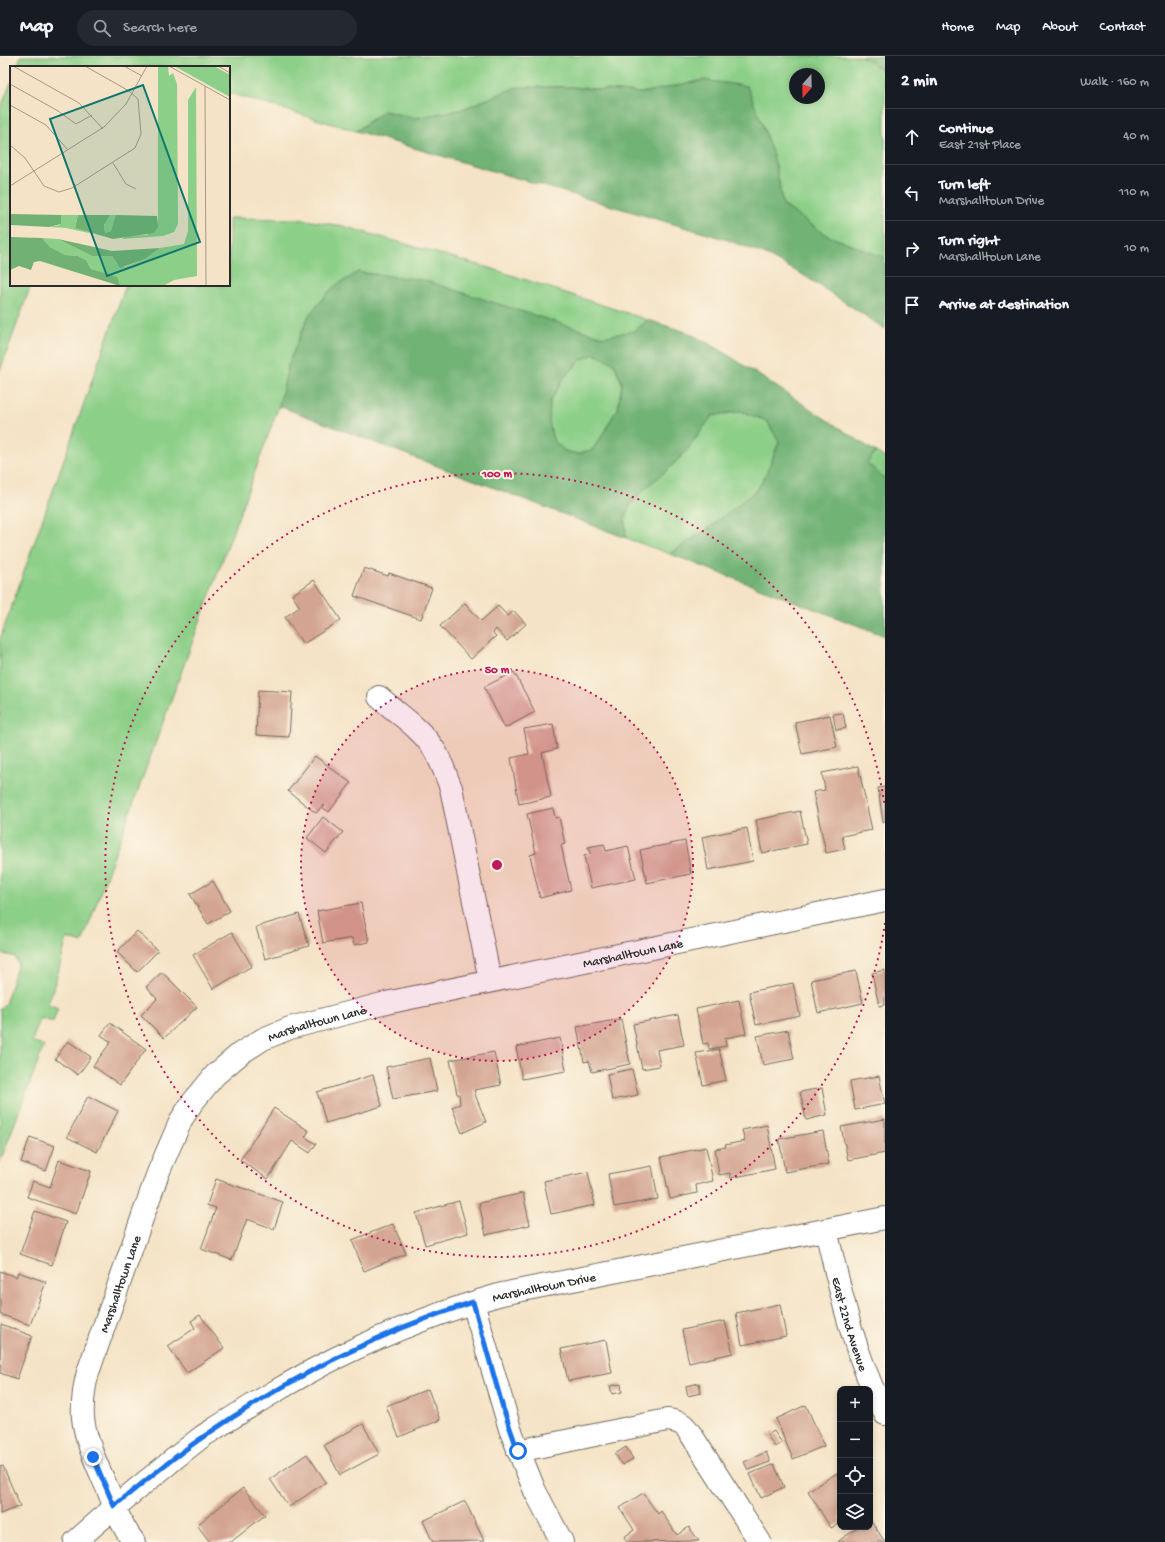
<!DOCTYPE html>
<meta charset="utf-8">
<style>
:root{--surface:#171b24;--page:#242831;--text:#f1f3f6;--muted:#9ea1a6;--line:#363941}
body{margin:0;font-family:"Gochi Hand",sans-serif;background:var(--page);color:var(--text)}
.controls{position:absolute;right:12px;bottom:12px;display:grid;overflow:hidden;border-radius:8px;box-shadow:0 2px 6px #0003}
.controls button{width:36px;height:36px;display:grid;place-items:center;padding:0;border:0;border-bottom:1px solid var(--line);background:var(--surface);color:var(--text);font:20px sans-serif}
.compass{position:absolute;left:789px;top:12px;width:36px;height:36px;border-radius:50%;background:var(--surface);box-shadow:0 2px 6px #0003;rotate:200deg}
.stop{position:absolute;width:12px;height:12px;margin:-9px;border:3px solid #1a73e8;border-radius:50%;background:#fff}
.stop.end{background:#1a73e8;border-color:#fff;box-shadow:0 1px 4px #0008}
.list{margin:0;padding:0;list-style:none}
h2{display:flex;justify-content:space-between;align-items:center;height:52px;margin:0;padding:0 16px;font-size:17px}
h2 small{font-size:13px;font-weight:400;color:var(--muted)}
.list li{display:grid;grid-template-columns:26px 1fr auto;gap:12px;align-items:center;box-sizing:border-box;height:56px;padding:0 16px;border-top:1px solid var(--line)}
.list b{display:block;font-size:15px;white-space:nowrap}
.list p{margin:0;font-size:13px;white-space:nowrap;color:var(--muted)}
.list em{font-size:13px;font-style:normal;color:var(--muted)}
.icon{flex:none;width:22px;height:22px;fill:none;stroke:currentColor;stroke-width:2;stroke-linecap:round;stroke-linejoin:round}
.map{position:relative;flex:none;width:885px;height:1486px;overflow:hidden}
header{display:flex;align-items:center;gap:24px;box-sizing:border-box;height:56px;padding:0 20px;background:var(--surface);border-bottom:1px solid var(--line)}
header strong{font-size:19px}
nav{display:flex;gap:22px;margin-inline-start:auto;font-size:14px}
.search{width:280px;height:36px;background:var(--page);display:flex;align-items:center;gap:10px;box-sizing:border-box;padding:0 14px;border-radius:22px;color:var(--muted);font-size:15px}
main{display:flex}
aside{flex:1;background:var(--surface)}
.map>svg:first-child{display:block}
.green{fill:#8ccf88;stroke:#5c7d5a;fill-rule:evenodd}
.forest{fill:#71b274;stroke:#4e6e50;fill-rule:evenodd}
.building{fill:#d3a491}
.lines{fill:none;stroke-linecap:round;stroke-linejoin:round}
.minor-casing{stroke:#716b61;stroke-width:24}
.minor{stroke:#fff;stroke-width:22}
.route{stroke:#1a73e8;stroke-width:5}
.ring{fill:none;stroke:#c2185b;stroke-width:2;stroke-dasharray:2 4}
.labels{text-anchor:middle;stroke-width:4;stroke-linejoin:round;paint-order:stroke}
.street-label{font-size:13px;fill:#2b2b2b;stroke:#fcf5e5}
.inset-road{fill:none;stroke:#a49988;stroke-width:1}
.view{fill:#0f766e;fill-opacity:0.15;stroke:#0f766e;stroke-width:2}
.inset-edge{fill:none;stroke:#2b2b2b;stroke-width:2}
.centre{fill:#c2185b;stroke:#fcf5e5;stroke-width:2}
.ring-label{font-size:12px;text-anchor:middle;font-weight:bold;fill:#c2185b;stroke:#fcf5e5;stroke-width:4;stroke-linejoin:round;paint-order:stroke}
</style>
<header>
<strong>Map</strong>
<div class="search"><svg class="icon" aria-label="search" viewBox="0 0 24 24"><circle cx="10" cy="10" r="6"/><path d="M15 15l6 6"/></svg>Search here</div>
<nav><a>Home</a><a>Map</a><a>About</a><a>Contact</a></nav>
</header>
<main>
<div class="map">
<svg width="885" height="1486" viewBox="0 0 885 1486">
<rect width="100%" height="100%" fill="#fcf5e5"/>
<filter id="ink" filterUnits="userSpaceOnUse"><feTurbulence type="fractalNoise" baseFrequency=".025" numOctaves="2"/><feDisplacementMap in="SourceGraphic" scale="8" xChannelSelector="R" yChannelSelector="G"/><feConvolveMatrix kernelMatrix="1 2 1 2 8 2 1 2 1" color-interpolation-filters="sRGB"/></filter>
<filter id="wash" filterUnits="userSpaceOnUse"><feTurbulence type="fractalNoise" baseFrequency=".012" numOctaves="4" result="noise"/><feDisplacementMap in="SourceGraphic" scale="16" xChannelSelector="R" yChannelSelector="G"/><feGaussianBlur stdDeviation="0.9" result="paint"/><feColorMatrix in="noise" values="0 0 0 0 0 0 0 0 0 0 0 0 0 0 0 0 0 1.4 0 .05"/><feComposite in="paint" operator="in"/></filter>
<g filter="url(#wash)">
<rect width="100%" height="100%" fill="#f4e3c6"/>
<path class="green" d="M21,0H861L885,16V202L826,179L783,149L775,106L762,67L704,24L641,37L572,31H517L460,54L414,62L384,55L356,75L229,37V11H17ZM795,18H819V42H795Z
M11,26V229H31L0,315V54Z
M229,162L299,163L343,170L493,213L648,264L634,275L603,281L523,256L332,232L309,259L289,306L279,350L82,887L67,882L58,917L48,948L58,952L53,966L40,962L32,986L44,990L0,1106V952L3,951L5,948L18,908L15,901L0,897V583L126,229H229Z
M594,298L614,307L622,327L618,352L600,383L592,394L578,398L565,395L553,384L549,366L550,346L563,323L581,304Z
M741,355L767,365L779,386L767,416L757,434L709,472L670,498L626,482C625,473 624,465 627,457C632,438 662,420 676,406C689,394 701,374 712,360Z
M876,396L885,402V423L867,407Z"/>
<path class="forest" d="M861,0H885V16Z
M704,24L747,30L762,67L775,106L783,149L826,179L885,202V273L805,220L766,199L728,184L356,75L384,55L414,62L460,54L517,31H572L641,37Z
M358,216L423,224L603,281L634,275L648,264L689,277L719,293L876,396L867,407L885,423V580L670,498L709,472L757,434L767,416L779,386L767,365L741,355L712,360C701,374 689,394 676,406C662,420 632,438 627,457C624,465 625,473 626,482L279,350L289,306L309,259L332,232ZM594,298L614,307L622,327L618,352L600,383L592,394L578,398L565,395L553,384L549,366L550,346L563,323L581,304Z"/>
<g id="blocks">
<path class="building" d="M364,512L388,520L389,517L432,532L421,563L354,540Z
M314,524L341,564L303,588L285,561L300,551L292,539Z
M465,547L481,565L498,550L508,560L514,555L526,568L507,585L496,573L493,577L496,580L471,603L440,570Z
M514,616L535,656L505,672L484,631Z
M258,634L292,636L289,681L256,679Z
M843,657L846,672L836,674L833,658Z
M830,659L837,691L802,698L795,666Z
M553,668L557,693L542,697L551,741L519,748L511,702L529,698L524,673Z
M315,700L351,727L329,756L323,752L325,750L323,749L316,757L288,735Z
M858,710L872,774L842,780L845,793L826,797L813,736L825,734L822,717Z
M885,731V765L883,766L878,732Z
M553,752L555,762L559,761L565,788L561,789L571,834L540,842L530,799L536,797L527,758Z
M800,755L807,788L762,797L756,764Z
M323,761L343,776L326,797L307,782Z
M747,772L753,805L708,814L702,781Z
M685,785L691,818L647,827L640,794Z
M604,788L606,795L628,790L636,823L591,832L584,800L590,798L588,791Z
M213,825L230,855L208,868L190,838Z
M361,847L369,886L354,889L352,882L323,887L317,855Z
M299,858L309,890L265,903L256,871Z
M137,875L158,895L137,916L117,896Z
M232,876L252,910L213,933L193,899Z
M885,914V949L879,950L872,917Z
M856,915L863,947L818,957L811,924Z
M162,916L197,951L164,982L141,959L157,943L146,931Z
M793,927L800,960L756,969L749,936Z
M739,944L746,978L725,982L726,990L709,993L708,987L703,988L696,953Z
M678,959L684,989L657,994L660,1010L642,1013L633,968Z
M621,963L630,1008L592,1016L589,1005L584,1006L577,971Z
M110,967L146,993L120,1029L93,1010L111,986L101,979Z
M788,974L794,1003L763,1009L757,980Z
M560,982L566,1015L522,1023L516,991Z
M68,985L91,1001L78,1019L55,1003Z
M719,993L726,1024L703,1029L696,997Z
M494,996L501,1029L474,1034L476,1041L486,1066L462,1077L452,1051L460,1048L459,1038H457L450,1004Z
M430,1002L437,1035L393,1043L386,1011Z
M632,1013L638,1039L612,1044L607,1018Z
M373,1019L382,1050L326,1067L317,1036Z
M879,1020L885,1048L855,1054L850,1025Z
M822,1032L827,1059L806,1064L800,1036Z
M88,1040L118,1055L97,1096L67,1081Z
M274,1052L309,1075L305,1081L316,1088L310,1097L292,1085L268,1123L240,1104Z
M885,1063V1097L848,1104L841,1071Z
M767,1069L775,1113L730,1122V1117L719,1119L715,1093L726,1091L725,1089L745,1085L742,1074Z
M823,1075L829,1108L785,1116L779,1083Z
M30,1081L55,1090L46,1115L21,1106Z
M706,1091L713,1125L696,1129L697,1137L670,1143L661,1101Z
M59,1104L91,1115L76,1158L27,1141L33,1125L50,1131Z
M652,1110L658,1143L614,1151L608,1118Z
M588,1116L595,1149L551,1158L544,1125Z
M216,1123L283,1146L274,1173L247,1163L232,1204L201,1193L216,1152L207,1149Z
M523,1137L530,1169L486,1179L479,1147Z
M459,1145L468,1177L425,1189L416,1157Z
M35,1155L66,1166L52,1209L20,1198Z
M393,1168L406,1198L364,1215L352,1184Z
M0,1215L16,1221L18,1216L46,1226L30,1269L0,1258Z
M780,1248L786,1280L742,1289L736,1257Z
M200,1259L224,1292L187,1317L168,1290L195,1272L191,1265Z
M725,1265L733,1297L689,1307L682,1274Z
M1,1268L32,1280L17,1323L0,1317Z
M606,1284L612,1317L568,1325L561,1293Z
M699,1327L701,1337L688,1340L686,1330Z
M621,1328L622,1336L612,1338L610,1330Z
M428,1333L440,1364L399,1381L386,1350Z
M806,1349L824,1390L793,1403L776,1363Z
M363,1368L379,1398L340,1419L324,1389Z
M774,1375L782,1387L775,1391L767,1379Z
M626,1391L633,1403L622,1409L615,1398Z
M766,1396L770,1406L748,1414L744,1406Z
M307,1398L326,1426L289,1451L270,1423Z
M774,1408L784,1431L761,1442L750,1418Z
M3,1410L20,1450L0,1458V1411Z
M837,1417L840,1422V1467L831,1472L808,1435Z
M243,1432L265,1459L231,1486H210L197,1469Z
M643,1437L658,1458L661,1455L677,1479L689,1471L699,1485L627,1486L624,1481L634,1474L620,1452Z
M465,1445L484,1485L433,1486L423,1465Z
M870,1463L885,1486H837L859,1471H870Z"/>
</g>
</g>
<g filter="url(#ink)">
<use href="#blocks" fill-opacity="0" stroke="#716b61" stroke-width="1"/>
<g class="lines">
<defs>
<g id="minor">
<path d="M379,641C398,658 422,673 435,695C442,706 446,720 451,732L490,924"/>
<path id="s1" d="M826,1174C841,1238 854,1299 885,1358"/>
<path d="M473,1247L510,1373L535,1435L562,1486"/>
<path d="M518,1395L667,1364C682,1366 684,1368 692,1380L760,1486"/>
<path id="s2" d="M75,1486C105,1459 136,1433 168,1408C179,1399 191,1389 203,1380C246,1353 290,1325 336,1302C389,1276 445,1254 502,1238L885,1162"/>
<path id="s3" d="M134,1486C122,1471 115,1452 108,1434C98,1411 86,1387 83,1362C82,1346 84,1331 88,1316L158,1117L181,1064L192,1047L215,1019L241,997L263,983L290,972L386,947L885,844"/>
</g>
</defs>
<use href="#minor" class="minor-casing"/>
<use href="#minor" class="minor"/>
</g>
</g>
<g class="lines" filter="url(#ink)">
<path class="route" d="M93,1401L114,1450C143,1427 172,1402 203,1381C284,1325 378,1276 473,1246L503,1352L518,1395"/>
</g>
<circle cx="497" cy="809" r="196" fill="#c2185b" fill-opacity=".12"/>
<g class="ring">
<circle cx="497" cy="809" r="196"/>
<path d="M885 867A392 392 0 1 1 885 751"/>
</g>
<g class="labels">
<g class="street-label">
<text dy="5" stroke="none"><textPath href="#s3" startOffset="947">Marshalltown Lane</textPath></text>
<text dy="5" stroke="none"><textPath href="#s3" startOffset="623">Marshalltown Lane</textPath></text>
<text dy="5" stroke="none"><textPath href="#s3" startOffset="275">Marshalltown Lane</textPath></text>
<text dy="5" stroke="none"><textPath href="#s2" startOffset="541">Marshalltown Drive</textPath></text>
<text dy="5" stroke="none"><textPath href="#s1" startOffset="97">East 22nd Avenue</textPath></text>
</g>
</g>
<g transform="translate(10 10)">
<rect width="220" height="220" fill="#f4e3c6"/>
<path d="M148,0L158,1L159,10L163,7L167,18L168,158L164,166L153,170L112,173L116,170L137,169L148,155ZM164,0H204L220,9V31ZM186,21L187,210L164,214L153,220H110L98,209L81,203L76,194L68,190L55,189L40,181L32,172L48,173L82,190H102L107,198L115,201L135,193L150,182L174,178L178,165V34ZM51,149H68L65,161L83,168L56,162L39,161L50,159ZM100,149H106V153L101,165L95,167L94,159Z" fill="#8ccf88"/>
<path d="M0,148L51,149V158L39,161L0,159ZM68,149H100L94,159L95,167L101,165L106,149L147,150L148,161L144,167L103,173L65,162ZM0,171L32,172L40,181L55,189L68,190L76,194L81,203L107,211L110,220L30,195L24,196L21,204L9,200L0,204ZM48,173L102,185L150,182L135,193L110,202L102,190H82Z" fill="#71b274"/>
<path class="inset-road" d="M3,0L69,37L93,63M114,0L132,10M159,0L220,34M208,0L220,7M0,18L48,45L66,58L82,49M195,20L196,220M0,39L36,59L58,84M0,79L15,92L34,120L49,126L62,122L125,82L131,68L128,33L119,25L75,0M103,97L116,118L126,123M0,120L94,61L116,38L137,0"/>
<path class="view" d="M133,19L190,176L97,210L40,53Z"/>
<rect width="220" height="220" class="inset-edge"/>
</g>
<circle cx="497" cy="809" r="6" class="centre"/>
<g class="ring-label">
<text x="497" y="421">100 m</text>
<text x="497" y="617">50 m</text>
</g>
</svg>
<div class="controls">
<button>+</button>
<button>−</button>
<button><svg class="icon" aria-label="locate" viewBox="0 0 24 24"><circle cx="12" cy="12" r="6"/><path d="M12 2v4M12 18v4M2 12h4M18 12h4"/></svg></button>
<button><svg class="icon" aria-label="layers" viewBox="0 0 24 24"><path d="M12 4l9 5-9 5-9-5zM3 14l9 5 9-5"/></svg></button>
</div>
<svg class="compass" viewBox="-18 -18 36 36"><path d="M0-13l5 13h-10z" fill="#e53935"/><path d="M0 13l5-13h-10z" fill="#9ea1a6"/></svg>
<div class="stop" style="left:518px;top:1395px"></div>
<div class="stop end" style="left:93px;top:1401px"></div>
</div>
<aside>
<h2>2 min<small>Walk · 160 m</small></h2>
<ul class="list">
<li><svg class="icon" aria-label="ahead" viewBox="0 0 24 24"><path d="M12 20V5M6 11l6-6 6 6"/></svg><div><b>Continue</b><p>East 21st Place</p></div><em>40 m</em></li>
<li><svg class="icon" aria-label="left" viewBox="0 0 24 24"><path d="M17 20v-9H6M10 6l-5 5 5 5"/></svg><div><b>Turn left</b><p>Marshalltown Drive</p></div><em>110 m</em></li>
<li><svg class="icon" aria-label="right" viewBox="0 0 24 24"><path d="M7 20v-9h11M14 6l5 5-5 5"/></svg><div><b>Turn right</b><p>Marshalltown Lane</p></div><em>10 m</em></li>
<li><svg class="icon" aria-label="arrive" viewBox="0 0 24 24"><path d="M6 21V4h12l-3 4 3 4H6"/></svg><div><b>Arrive at destination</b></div></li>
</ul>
</aside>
</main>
